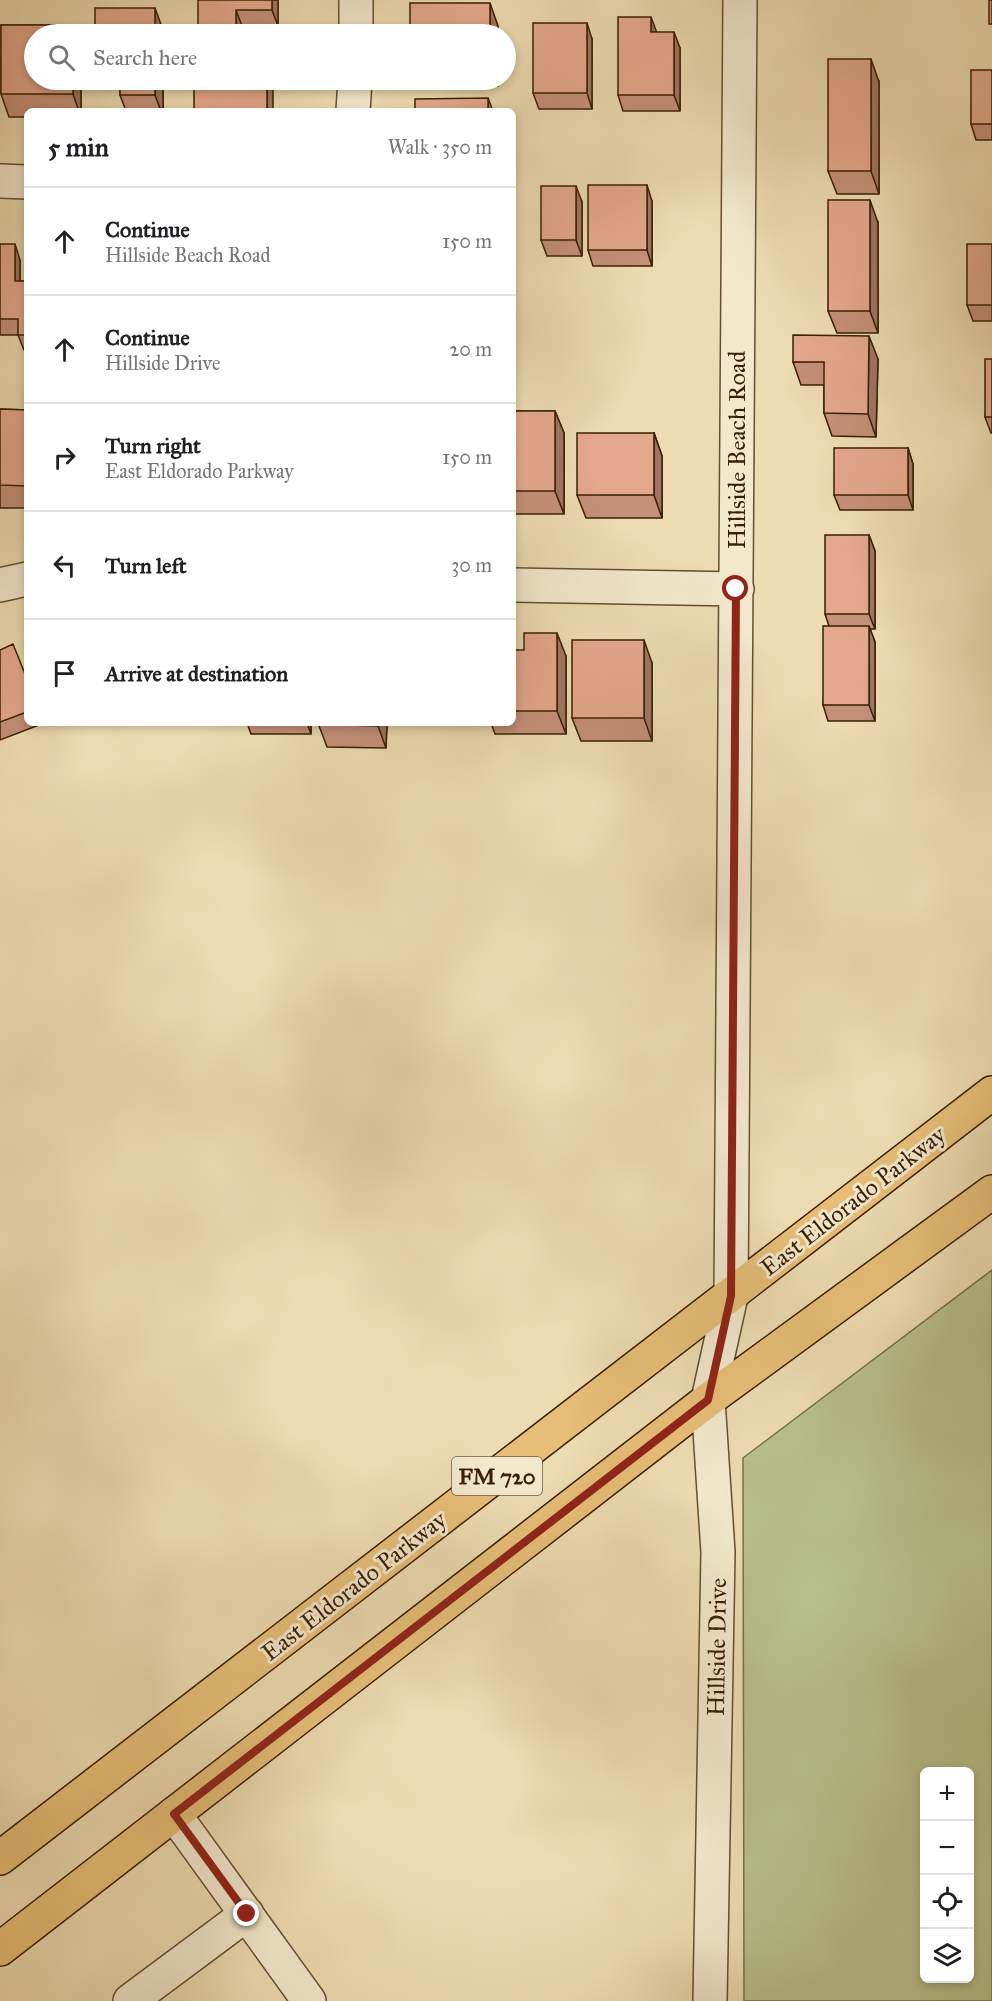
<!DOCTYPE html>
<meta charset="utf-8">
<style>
:root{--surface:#fff;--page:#f2f2f2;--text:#202124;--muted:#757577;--line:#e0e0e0}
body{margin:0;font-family:"IM FELL Great Primer",serif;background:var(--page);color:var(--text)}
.controls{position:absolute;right:18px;bottom:18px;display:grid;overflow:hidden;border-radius:9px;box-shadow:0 3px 9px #0003}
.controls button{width:54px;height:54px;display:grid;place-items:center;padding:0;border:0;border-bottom:2px solid var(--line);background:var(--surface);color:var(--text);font:30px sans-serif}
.stop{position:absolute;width:18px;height:18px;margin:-14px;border:4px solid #8f2418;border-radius:50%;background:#fff}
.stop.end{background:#8f2418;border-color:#fff;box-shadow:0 2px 6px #0008}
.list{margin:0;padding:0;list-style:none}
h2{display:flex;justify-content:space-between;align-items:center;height:78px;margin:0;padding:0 24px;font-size:26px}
h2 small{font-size:20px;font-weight:400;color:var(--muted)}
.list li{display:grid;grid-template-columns:39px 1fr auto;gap:18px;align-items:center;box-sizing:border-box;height:108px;padding:0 24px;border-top:2px solid var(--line)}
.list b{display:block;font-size:22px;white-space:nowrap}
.list p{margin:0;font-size:20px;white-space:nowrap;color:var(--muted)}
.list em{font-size:20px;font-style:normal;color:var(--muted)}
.icon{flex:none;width:33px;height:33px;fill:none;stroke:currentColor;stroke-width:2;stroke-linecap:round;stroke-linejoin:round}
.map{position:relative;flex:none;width:992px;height:2001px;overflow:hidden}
.search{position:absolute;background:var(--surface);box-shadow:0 3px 9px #0003;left:24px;top:24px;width:492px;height:66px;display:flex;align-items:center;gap:15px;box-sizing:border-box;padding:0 21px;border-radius:33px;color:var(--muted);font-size:22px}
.panel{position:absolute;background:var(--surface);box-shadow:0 3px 9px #0003;left:24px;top:108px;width:492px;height:618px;border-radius:9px}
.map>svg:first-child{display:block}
.green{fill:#b7c08c;stroke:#787048;stroke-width:1.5;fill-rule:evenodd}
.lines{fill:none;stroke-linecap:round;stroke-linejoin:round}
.minor-casing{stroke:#664e2e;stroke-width:36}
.major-casing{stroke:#391f03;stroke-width:36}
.minor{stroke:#f3e8cc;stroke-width:33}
.major{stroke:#e6be78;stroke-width:33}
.wall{fill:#c49078;stroke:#391f03;stroke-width:1.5}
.shaded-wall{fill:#a07662;stroke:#391f03;stroke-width:1.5}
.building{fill:#e4a88c;stroke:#391f03;stroke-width:1.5}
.route{stroke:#8f2418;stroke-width:8}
.labels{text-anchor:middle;stroke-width:6;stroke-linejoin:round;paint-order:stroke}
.shield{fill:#f3e8cc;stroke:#715b3f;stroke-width:1.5}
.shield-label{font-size:22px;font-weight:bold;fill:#391f03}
.street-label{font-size:24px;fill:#391f03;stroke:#f3e8cc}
</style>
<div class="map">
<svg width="992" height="2001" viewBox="0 0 992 2001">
<rect width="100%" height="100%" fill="#eddbb1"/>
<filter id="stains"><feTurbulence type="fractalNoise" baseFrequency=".00333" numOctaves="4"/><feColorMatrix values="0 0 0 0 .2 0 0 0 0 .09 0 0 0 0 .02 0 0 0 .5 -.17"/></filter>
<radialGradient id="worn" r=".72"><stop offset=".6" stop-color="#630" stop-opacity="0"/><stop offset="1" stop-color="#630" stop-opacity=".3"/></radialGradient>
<path class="green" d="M992,1270V2001H744L743,1458ZM924,1772H970V1978H924Z"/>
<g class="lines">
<defs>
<path id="minor" d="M356,0V34
M353,111L355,80
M0,181L27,182
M0,585L27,579
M513,585L737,589
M174,1814L309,2001
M130,2001L247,1914
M710,2001L718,1552L708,1400L731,1296L740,0"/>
<path id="major" d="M0,1858L992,1093
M0,1949L708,1400L992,1192"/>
</defs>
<use href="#minor" class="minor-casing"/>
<use href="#major" class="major-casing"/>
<use href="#minor" class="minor"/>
<use href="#major" class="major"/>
</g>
<path class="wall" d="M198,0H278V26H242V34Z
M1,25H73L76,34H34V80H81V111H27V117H9L1,94Z
M657,32L680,48V111H623L618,95Z
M592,39V109H539L533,93Z
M992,70V140H976L971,124Z
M101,80H163V111H126L120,95V84H103Z
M416,80H498V86H419Z
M879,82V194H837L828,171Z
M652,201V266H593L588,250Z
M582,202V256H547L541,240Z
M878,223V333H837L828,311Z
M0,244L20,260V281H27V350H24L18,335H0Z
M992,244V321H973L967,305Z
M878,359L876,437L832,436L824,413V385H801L793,362Z
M992,359V433H991L985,417Z
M0,409L27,410V508H0Z
M513,411H555L564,433V514H513Z
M654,433L662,456V518H586L577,495Z
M908,448L913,464V510H840L834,495Z
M869,535L875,551V629H870L875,642V721H828L823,705L829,626L825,614Z
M0,650L27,679V723H44L0,740Z
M513,650L566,656V734H495L491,723H513Z
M652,663V741H581L572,718Z
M71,723H141V724H72Z
M247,723H311V734H251Z
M318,723H387L386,748L327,747Z"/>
<path class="shaded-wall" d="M272,0H278V26L272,10Z
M490,3L498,26V34H490Z
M155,8L163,30V34H155Z
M236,10L242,26V34H236Z
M651,17L657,33L651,32Z
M587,23L592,39V109L587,93Z
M73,25L76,34H73Z
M674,32L680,48V111L674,95Z
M871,59L879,82V194L871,171Z
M73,80H81V111H79L73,94Z
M155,80H163V111H161L155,95Z
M267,80H273V111H267Z
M488,98L493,111H488Z
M647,185L652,201V266L647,250Z
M576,186L582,202V256L576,240Z
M870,200L878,223V333L870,311Z
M15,244L20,260V297L15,281Z
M869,336L878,359L876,437L868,414Z
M555,411L564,433V514L555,491Z
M654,433L662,456V518L654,495Z
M908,448L913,464V510L908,495Z
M869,535L875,551V629L869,614Z
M869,626L875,642V721L869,705Z
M557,633L566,656V734L557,711Z
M644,640L652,663V741L644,718Z
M307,723H311V734Z
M378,723H387L386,748L378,726Z"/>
<path class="building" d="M198,0H272V10H236V34H198Z
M989,0H992V24H989Z
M410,3H490V34H410Z
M95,8H155V34H95Z
M618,17H651V32H674V95H618Z
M533,23H587V93H533Z
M1,25H73V34H34V80H73V94H1Z
M828,59H871V171H828Z
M971,70H992V124H971Z
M120,80H155V95H120Z
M194,80H267V111H194Z
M488,98V111H415V99Z
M588,185H647V250H588Z
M541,186H576V240H541Z
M828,200H870V311H828Z
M0,244H15V281H27V335H18V319H0Z
M967,244H992V305H967Z
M793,335L869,336L868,414L824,413V362H793Z
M985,359H992V417H985Z
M0,409L27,410V486L0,485Z
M513,411H555V491H513Z
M577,433H654V495H577Z
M834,448H908V495H834Z
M825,535H869V614H825Z
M823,626H869V705H823Z
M524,633H557V711H513V650H524Z
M572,640H644V718H572Z
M13,644L27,679V712L0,722V650Z
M318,723H378V726L318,724Z"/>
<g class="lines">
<path class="route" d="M247,1914L174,1814L708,1400L731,1296L736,589"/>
</g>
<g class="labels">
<rect class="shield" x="452" y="1457" width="90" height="38" rx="4.5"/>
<g class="shield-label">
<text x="497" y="1484">FM 720</text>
</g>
<g class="street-label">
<text transform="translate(737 450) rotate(-90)" y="8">Hillside Beach Road</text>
<text transform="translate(853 1201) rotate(-38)" y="8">East Eldorado Parkway</text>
<text transform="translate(354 1586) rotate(-38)" y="8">East Eldorado Parkway</text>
<text transform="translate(717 1647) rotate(-89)" y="8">Hillside Drive</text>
</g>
</g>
<rect width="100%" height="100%" filter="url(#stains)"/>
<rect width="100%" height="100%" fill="url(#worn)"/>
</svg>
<div class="controls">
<button>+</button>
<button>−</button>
<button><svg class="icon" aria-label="locate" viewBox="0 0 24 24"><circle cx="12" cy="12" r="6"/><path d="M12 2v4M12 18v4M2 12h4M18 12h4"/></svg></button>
<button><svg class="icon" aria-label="layers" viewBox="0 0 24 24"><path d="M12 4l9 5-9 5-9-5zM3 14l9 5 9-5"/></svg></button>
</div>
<div class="stop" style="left:736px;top:589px"></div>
<div class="stop end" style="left:247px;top:1914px"></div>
<div class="search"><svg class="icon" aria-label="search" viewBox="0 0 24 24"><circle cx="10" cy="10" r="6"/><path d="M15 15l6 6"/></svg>Search here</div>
<section class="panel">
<h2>5 min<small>Walk · 350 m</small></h2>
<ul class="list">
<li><svg class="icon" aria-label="ahead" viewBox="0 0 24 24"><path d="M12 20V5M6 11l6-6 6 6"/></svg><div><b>Continue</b><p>Hillside Beach Road</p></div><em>150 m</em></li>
<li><svg class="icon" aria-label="ahead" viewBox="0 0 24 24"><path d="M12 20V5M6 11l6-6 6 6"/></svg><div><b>Continue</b><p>Hillside Drive</p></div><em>20 m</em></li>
<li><svg class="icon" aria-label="right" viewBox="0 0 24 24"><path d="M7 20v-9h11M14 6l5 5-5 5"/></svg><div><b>Turn right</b><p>East Eldorado Parkway</p></div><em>150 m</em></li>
<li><svg class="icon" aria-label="left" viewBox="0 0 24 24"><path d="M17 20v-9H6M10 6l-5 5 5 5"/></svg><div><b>Turn left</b></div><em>30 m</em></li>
<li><svg class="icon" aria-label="arrive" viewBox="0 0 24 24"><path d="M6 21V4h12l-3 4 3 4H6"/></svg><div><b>Arrive at destination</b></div></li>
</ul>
</section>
</div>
